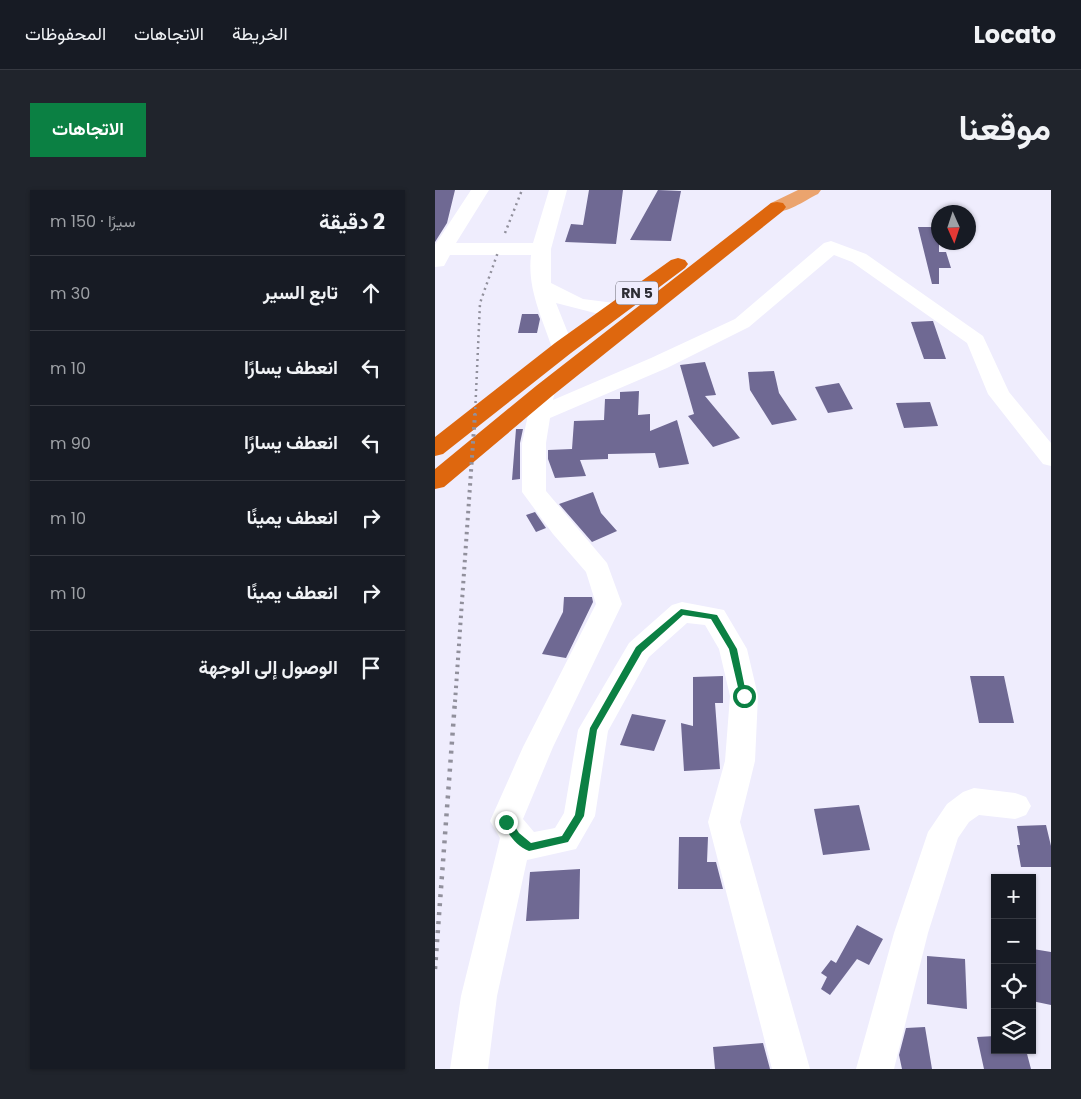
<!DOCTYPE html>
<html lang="ar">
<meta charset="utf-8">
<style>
:root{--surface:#171b24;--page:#20242c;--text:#f1f3f6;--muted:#9ea1a6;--line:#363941;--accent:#0b8043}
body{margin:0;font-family:Poppins,Vazirmatn,sans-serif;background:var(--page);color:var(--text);direction:rtl}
.controls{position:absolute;right:15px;bottom:15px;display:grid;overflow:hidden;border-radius:0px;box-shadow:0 1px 4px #0004}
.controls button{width:45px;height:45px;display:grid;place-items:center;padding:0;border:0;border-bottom:1px solid var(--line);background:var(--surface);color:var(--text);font:25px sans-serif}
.compass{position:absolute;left:496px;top:15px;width:45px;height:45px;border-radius:50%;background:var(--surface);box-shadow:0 1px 4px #0004;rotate:177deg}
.stop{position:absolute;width:15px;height:15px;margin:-11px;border:4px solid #0b8043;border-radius:50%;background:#fff}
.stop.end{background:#0b8043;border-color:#fff;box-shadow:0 1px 5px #0008}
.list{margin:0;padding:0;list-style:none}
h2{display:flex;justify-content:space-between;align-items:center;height:65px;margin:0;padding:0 20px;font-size:21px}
h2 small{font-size:16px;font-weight:400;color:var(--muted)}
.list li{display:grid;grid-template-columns:32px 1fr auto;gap:15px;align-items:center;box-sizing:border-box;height:75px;padding:0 20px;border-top:1px solid var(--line)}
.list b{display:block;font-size:19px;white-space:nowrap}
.list em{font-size:16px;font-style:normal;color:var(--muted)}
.icon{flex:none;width:28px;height:28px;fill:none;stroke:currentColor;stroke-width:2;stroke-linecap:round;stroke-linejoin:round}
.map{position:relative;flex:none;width:616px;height:879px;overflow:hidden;direction:ltr;border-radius:0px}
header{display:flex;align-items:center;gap:30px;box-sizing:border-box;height:70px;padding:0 25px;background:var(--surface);border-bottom:1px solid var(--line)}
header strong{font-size:24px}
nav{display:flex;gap:28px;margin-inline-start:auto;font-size:18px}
.intro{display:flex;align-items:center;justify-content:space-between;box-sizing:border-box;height:120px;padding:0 30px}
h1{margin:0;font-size:35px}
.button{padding:12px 22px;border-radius:0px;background:var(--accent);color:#fff;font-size:18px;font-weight:700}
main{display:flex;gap:30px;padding:0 30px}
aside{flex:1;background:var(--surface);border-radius:0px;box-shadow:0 1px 4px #0004}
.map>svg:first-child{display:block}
.building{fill:#6f6993}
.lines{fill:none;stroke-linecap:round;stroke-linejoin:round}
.minor{fill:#fff;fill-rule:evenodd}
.major{fill:#eba46e;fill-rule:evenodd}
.highway{fill:#de670e;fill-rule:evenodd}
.rail-far2{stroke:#91909c;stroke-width:2.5;stroke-dasharray:2 4;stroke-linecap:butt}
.rail-far1{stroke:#91909c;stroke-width:4;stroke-dasharray:2.5 4.5;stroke-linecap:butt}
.rail{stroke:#91909c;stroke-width:4.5;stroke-dasharray:3 6;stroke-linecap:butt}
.route{fill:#0b8043}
.labels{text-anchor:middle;stroke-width:5;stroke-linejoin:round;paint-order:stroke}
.shield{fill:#efedfd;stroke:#676770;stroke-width:1}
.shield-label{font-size:14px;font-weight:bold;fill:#2d2d34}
</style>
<header>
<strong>Locato</strong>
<nav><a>الخريطة</a><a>الاتجاهات</a><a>المحفوظات</a></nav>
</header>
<div class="intro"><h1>موقعنا</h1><a class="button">الاتجاهات</a></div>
<main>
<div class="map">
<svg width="616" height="879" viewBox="0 0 616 879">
<rect width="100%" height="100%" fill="#efedfd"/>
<path class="building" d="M0,0H20L12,33L0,52Z
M154,0H188L181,54L130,52L136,34L148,35Z
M223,0L246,1L236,51L195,50Z
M483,37H504V62H511L516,78H504V94H497Z
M87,124H103L105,129L102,143H83Z
M497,131H498L511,169H489L476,132Z
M270,172L281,205L270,206L305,248L278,257L253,226L259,224L245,175Z
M339,181L344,203L362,230L337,235L315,200L313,182Z
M404,193L418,219L393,223L380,197Z
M204,201L203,225L215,224V241L242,230L254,274L224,278L220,263L173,264V269L145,270L151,286L120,288L113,269V260L137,259L139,231L169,230L170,209H185V202Z
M495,212L503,236L469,238L461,213Z
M81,239H88L85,253V289L77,290Z
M158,302L166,323L182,341L157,352L124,314Z
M100,322L111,338L101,342L91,325Z
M129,407H157L158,412L131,468L107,464L128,422Z
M288,486V513H280L285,579L249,581L246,533L258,536V487Z
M535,486H569L579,533H544Z
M197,524L231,530L219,561L185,555Z
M424,615L435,660L388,665L379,619Z
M611,635L616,656V677H586L582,655H585L582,636Z
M244,647H273L272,672H281L288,699H243Z
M145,679L144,729L91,731L95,682Z
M422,735L448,749L434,775L422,769L395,805L386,799L392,787L386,783L396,770L401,773Z
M598,759L616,762V815L597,811Z
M492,766L530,769L532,819L492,814Z
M490,837L497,879H467L464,865L471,838Z
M560,846V860H591L596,879H549L542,847Z
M328,853L335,879H280L278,857Z"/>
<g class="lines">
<path class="minor" d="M36,0H54L21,53H98L114,0H132L116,59V93L148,109L187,114L190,118L187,122L160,123L121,113L139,158L136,163L128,164L120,163L117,158C107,127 92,99 96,65H15L9,76L0,77V55Z
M396,51L431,64L548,146L574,202L616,253V276L608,274L553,204L532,153L417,72L399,65L314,137L232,178L115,228L111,253V301L172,373L187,414L118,557L88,629L99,642L120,638L129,623L143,540L194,453L237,415L247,412L289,420L312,459L323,506L320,571L305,632L375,879H337L273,632L290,571L295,506L284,459L270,435L252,433L214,467L173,541L160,626L141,659L92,670L62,806L53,879H15L26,806L65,648L55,631L88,557L161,414L151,382L118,344L87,302V253L98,201L101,196L109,194L117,196L120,201L118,210L216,168L300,129L389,53Z
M539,598L580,603L591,607L596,616L591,625L580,629L544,625L534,632L523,648L493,743L459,879H421L459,743L493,642L512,614L528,602Z"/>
<path class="major" d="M363,0H386L383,4C370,10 351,25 336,21L333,17L336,13Z"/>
<path class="highway" d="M342,12L348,13L351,17L348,21L117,206L9,297L0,299V279L101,196L336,13Z
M243,68L250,70L253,74L250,78L136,163L8,264L0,266V247L120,153L236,70Z"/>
<path class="rail-far2" d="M70,43L87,0
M40,225L45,113L63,62"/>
<path class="rail-far1" d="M20,512L40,224"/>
<path class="rail" d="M0,779L20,511"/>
</g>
<path class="route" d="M246,419L282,425L302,459L312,508L309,509L305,506L294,459L276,429L248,425L207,462L162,540L149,626L133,652L94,661C81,656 73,644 67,632L68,629H75L84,643L96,653L127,646L140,625L155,538L201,457Z"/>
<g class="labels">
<rect class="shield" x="181" y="91.5" width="42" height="23" rx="4"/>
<g class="shield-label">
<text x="202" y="108">RN 5</text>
</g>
</g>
</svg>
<div class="controls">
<button>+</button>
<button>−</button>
<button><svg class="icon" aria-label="locate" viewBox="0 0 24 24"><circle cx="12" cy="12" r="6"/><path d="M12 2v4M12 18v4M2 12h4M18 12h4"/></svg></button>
<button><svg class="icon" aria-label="layers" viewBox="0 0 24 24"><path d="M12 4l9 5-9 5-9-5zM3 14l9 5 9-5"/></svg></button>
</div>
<svg class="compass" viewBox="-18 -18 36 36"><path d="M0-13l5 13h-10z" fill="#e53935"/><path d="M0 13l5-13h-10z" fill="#9ea1a6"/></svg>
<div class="stop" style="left:309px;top:506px"></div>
<div class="stop end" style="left:71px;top:632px"></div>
</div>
<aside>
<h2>2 دقيقة<small>سيرًا · 150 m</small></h2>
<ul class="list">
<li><svg class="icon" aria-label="ahead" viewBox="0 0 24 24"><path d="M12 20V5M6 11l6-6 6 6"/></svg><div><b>تابع السير</b></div><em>30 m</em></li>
<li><svg class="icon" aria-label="left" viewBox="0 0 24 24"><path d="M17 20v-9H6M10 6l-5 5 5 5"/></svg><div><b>انعطف يسارًا</b></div><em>10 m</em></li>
<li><svg class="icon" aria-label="left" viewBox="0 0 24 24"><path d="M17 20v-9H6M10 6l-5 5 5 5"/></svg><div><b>انعطف يسارًا</b></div><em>90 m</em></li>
<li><svg class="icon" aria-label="right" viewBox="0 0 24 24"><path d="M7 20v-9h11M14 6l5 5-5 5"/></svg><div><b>انعطف يمينًا</b></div><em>10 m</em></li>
<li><svg class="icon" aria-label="right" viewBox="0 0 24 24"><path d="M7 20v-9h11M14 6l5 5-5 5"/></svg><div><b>انعطف يمينًا</b></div><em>10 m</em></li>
<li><svg class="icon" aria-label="arrive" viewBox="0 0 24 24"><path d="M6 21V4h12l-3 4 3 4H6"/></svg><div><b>الوصول إلى الوجهة</b></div></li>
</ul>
</aside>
</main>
